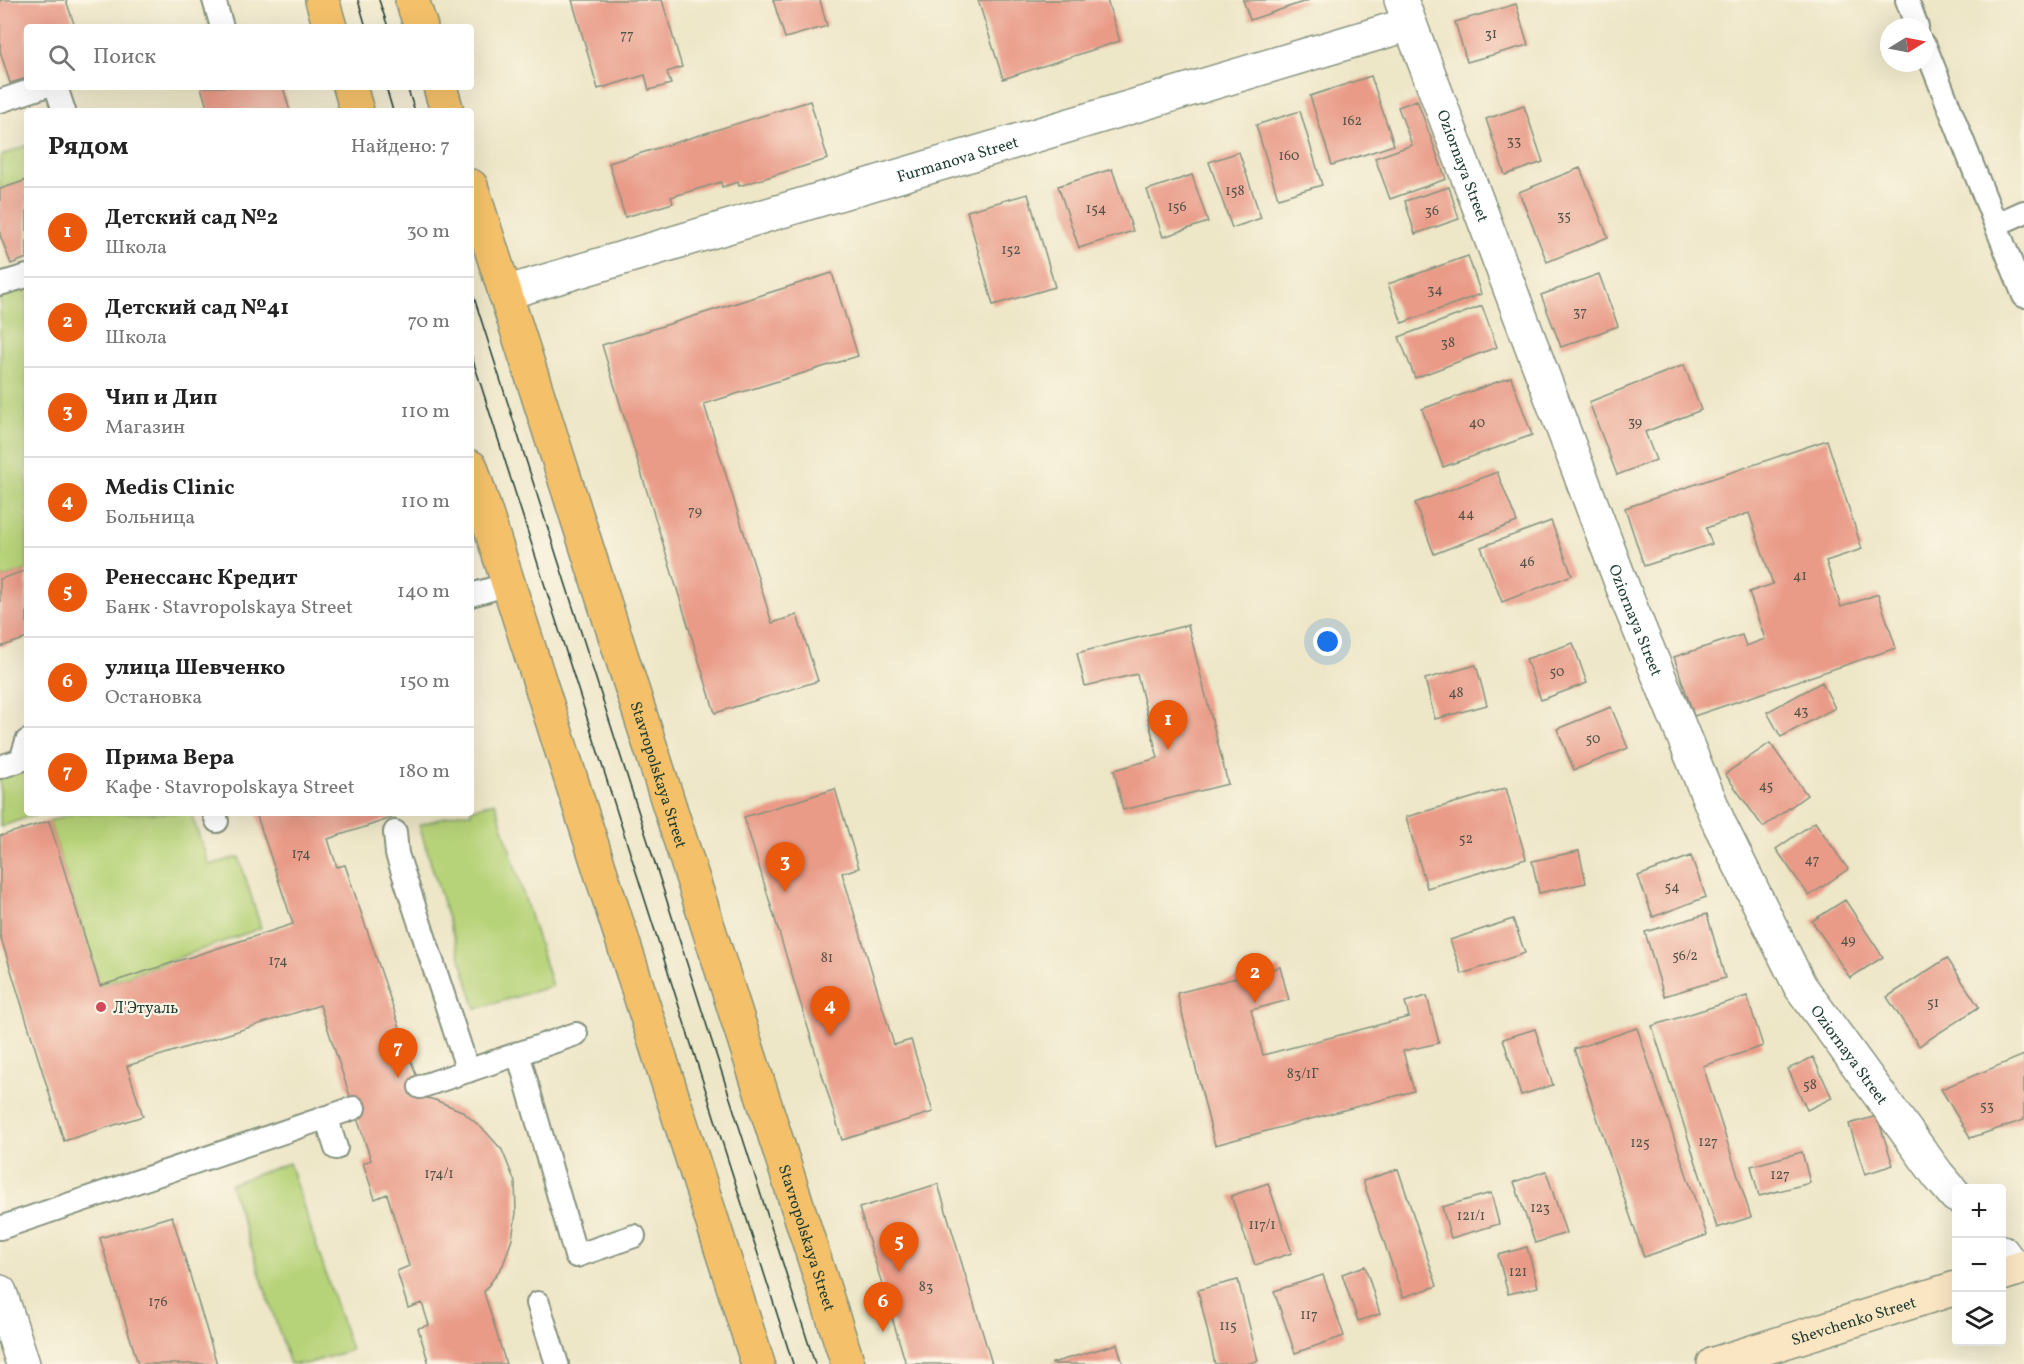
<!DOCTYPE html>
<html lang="ru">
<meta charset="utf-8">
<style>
:root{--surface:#fff;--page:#f6f6f6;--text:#222;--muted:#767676;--line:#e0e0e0;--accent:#ea580c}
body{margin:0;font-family:Vollkorn,serif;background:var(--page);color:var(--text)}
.controls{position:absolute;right:18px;bottom:18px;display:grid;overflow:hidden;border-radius:6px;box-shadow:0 6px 24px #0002}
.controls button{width:54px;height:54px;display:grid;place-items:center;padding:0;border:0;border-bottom:2px solid var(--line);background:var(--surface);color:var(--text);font:30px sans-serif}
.compass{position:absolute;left:1880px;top:18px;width:54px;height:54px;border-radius:50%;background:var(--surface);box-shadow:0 6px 24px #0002;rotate:80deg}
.you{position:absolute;left:1328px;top:642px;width:21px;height:21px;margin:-15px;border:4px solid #fff;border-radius:50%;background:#1a73e8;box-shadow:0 0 0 9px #1a73e833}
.badge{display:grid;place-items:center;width:39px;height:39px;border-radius:50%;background:var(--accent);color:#fff;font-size:20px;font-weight:700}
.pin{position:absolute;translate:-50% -50px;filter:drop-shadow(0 2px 3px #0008)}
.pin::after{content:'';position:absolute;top:32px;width:21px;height:18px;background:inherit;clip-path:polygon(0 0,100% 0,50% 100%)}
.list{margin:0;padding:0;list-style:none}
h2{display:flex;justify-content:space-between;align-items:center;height:78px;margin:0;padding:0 24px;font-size:26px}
h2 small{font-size:20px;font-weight:400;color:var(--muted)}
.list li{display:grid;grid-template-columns:39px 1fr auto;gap:18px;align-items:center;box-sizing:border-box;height:90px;padding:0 24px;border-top:2px solid var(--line)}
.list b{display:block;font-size:22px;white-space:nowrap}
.list p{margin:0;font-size:20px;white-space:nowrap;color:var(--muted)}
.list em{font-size:20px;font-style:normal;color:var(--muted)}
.icon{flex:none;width:33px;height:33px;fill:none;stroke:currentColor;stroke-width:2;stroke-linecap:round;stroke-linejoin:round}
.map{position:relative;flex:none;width:2024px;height:1364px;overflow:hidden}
.search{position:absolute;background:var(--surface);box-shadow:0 6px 24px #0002;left:24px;top:24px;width:450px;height:66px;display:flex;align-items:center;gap:15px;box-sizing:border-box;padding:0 21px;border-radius:6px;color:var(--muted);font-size:22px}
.panel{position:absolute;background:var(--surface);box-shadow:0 6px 24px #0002;left:24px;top:108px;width:450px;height:708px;border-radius:6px}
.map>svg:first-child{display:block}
.green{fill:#b7d379;stroke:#6b8856;stroke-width:1.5}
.building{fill:#e99b88}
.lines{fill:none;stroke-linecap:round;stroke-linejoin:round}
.service-casing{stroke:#86927e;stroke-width:26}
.minor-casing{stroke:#86927e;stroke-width:36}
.secondary-casing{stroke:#86927e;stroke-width:36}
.primary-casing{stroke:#86927e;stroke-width:36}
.service{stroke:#fff;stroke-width:22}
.minor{stroke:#fff;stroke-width:33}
.secondary{stroke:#fbe6c3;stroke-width:33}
.primary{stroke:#f4c16a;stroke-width:33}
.tram{stroke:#1f3d34;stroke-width:1.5}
.poi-dot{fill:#d1495b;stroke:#fcf5e5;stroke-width:2}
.labels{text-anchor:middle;stroke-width:4.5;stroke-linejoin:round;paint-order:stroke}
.number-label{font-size:14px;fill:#525449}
.street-label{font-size:16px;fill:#1f3d34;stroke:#fcf5e5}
.poi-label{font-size:16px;fill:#1f3d34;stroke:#fcf5e5;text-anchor:start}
</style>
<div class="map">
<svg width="2024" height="1364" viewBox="0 0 2024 1364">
<rect width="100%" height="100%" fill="#fcf5e5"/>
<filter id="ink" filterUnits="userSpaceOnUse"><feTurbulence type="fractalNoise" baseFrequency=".0167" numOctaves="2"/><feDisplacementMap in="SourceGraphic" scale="12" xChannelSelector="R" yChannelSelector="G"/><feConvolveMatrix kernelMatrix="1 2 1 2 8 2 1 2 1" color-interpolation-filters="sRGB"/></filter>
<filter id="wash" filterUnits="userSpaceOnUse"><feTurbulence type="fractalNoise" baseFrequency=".008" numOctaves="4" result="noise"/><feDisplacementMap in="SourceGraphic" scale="24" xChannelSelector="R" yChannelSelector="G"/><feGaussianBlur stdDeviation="1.35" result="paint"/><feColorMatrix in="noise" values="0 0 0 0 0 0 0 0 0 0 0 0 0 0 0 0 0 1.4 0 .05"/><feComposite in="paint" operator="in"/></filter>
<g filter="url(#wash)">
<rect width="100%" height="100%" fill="#ede6c7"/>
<path class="green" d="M27,145V180L0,189V156Z
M27,286V570L0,579V294Z
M27,741V813H40L0,827V767Z
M495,802L552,986L476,1009L419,825L458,813H471V809Z
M74,813H191L209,865L239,857L261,928L100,986L49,821Z
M289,1163L351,1350L306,1364H290L230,1184Z"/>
<g id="blocks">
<path class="building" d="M0,0H66L75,27H27V78L10,83L0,51Z
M572,0H662L682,67L667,72L671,84L649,90L645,75L598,89Z
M773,0H820L827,26L785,38Z
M978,0H1107L1120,41L1003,79Z
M1243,0H1309L1250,20Z
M1516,4L1528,45L1467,62L1455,22Z
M1371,76L1394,145L1332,165L1310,96Z
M201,87H283L290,111H208Z
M1417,100L1446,179L1390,199L1375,158L1412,145L1398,107Z
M810,101L828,159L739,186L738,182L722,187L721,182L671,197L673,203L625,217L609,163Z
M1524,106L1543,162L1505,175L1486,119Z
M1300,111L1322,185L1278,198L1256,125Z
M1239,152L1261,218L1232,228L1209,162Z
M1580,168L1608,237L1547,262L1519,192Z
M1112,169L1133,231L1079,248L1058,186Z
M1192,175L1208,222L1163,237L1147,190Z
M27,180V258L11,264L0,235V189Z
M1449,187L1459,219L1415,234L1405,201Z
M1028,194L1055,287L993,305L967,211Z
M1468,256L1481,294L1402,323L1388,284Z
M832,273L858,356L704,404L772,623L797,615L818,681L715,713L602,345Z
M1599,274L1618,326L1561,347L1541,295Z
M1482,306L1497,347L1415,378L1399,337Z
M1684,365L1701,410L1645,432L1656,460L1617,475L1589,402Z
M1511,377L1532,435L1443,467L1422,409Z
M1827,440L1862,549L1826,561L1841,607L1878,594L1896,648L1694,716L1674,657L1742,635L1746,646L1765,639L1749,592L1773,584L1749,513L1706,528L1712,544L1644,566L1625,508Z
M1497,472L1517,522L1434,554L1415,503Z
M1551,521L1572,575L1502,602L1481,547Z
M27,570V638L0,647V579Z
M1188,625L1228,784L1123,810L1114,770L1158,758L1137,674L1085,686L1077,653Z
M1573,643L1587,683L1541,700L1526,659Z
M1476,665L1487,705L1435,719L1425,679Z
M1822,682L1835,708L1781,737L1767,712Z
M1611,707L1628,748L1574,770L1557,729Z
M1770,743L1807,795L1763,827L1725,774Z
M1506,788L1526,859L1427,888L1406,817Z
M835,789L859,868L842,873L894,1045L911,1040L933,1112L842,1140L744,817Z
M256,813H393L395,817L328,839L337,867L345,865L420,1087L422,1097L435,1100L462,1111L486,1132L502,1150L515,1182L516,1213L512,1239L503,1265L484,1292L506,1364H429L418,1328L429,1325L422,1303L408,1308L397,1271L409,1266L387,1194L375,1199L363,1163L371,1160L320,1005L127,1066L143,1116L64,1141L0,935V836L49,821L100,986L293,924Z
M1815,822L1848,869L1809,896L1776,849Z
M1579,851L1586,883L1539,893L1532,861Z
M1691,856L1706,897L1653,917L1638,876Z
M1845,900L1883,957L1850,978L1812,921Z
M1707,914L1725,978L1664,996L1645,932Z
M1513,919L1525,953L1462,974L1450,940Z
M1947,958L1979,1007L1919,1046L1887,997Z
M1280,967L1289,1000L1251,1010L1263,1055L1409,1017L1405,1002L1427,996L1439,1043L1403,1051L1414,1091L1215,1145L1177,993Z
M1747,996L1763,1046L1703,1066L1751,1217L1717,1228L1652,1026Z
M1637,1028L1707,1235L1644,1257L1574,1049Z
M1535,1029L1553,1085L1521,1095L1503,1039Z
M2024,1055V1120L1970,1138L1941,1089Z
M1813,1057L1832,1098L1807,1110L1788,1069Z
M1877,1116L1893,1165L1865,1174L1849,1124Z
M1802,1152L1810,1183L1759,1196L1751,1166Z
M1398,1169L1437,1286L1403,1297L1363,1181Z
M1546,1171L1566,1233L1535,1243L1514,1182Z
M1268,1183L1292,1253L1255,1265L1231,1196Z
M938,1184L992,1364H906L859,1208Z
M1491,1193L1499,1224L1451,1238L1442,1207Z
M172,1216L217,1364H138L100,1238Z
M1527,1247L1538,1287L1508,1294L1498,1255Z
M1365,1266L1380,1314L1358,1321L1342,1274Z
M1323,1275L1344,1336L1295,1353L1274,1291Z
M1238,1280L1258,1361L1245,1364H1215L1198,1290Z
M1117,1344L1123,1364H1052V1363Z"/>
</g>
</g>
<g filter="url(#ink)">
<use href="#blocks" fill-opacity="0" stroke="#86927e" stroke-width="1.5"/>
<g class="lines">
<defs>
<path id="service" d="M214,0L222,27
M1907,0L1917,27
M1925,46L2024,296
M56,87L64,111
M0,101L42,87
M1997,224L2024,212
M0,284L27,276
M471,595L509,584
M0,767L21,760L27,741
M214,813L217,821
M395,832L397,854L468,1071
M518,1053L576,1256L634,1236
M420,1087L576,1034
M326,1117L336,1148
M0,1228L354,1108
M538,1303L557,1364"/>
<g id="minor">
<path id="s1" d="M1401,0L1628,601L1719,823L1800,986L1938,1175L1956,1196"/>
<path id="s2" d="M505,293L1410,24"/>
<path d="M2002,1252L2015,1270"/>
<path d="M0,1292L23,1364"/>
</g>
<g id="secondary">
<path d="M2002,1274L2024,1267"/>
<path id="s3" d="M1714,1364L1956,1288"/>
</g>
<g id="primary">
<path d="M322,0L330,27"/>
<path d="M412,0L421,27"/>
<path d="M350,87L357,111"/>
<path d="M440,87L447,111"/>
<path id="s4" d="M471,186L848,1364"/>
<path d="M471,467L758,1364"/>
</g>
</defs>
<use href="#service" class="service-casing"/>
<use href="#minor" class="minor-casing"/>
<use href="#secondary" class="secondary-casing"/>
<use href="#primary" class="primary-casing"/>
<use href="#service" class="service"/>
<use href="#minor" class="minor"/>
<use href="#secondary" class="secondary"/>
<use href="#primary" class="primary"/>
<path class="tram" d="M358,0L366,27
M379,0L388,27
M386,87L393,111
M407,87L415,111
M471,288L815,1364
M471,354L793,1364"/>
</g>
</g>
<circle class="poi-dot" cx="101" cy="1007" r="6"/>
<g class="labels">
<g class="number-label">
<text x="1491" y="38">31</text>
<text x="627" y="39">77</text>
<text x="1352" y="125">162</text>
<text x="1514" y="145">33</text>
<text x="1289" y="160">160</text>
<text x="1235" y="195">158</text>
<text x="1177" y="211">156</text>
<text x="1096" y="213">154</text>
<text x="1432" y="215">36</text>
<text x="1564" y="220">35</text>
<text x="1011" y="254">152</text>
<text x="1435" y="294">34</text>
<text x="1580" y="316">37</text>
<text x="1448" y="347">38</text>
<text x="1635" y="426">39</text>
<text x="1477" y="427">40</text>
<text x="695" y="515">79</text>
<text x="1466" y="518">44</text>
<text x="1527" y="566">46</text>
<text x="1800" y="580">41</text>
<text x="1557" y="676">50</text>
<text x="1456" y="697">48</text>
<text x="1801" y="715">43</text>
<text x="1593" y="743">50</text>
<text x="1766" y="790">45</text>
<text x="1466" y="843">52</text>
<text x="301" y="858">174</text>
<text x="1812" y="864">47</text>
<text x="1672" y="891">54</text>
<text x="1848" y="944">49</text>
<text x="1685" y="960">56/2</text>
<text x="827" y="962">81</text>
<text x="278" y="965">174</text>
<text x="1933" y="1007">51</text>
<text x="1303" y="1078">83/1Г</text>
<text x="1810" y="1089">58</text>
<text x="1987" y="1110">53</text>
<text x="1708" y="1146">127</text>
<text x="1640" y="1147">125</text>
<text x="439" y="1178">174/1</text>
<text x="1780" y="1179">127</text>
<text x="1540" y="1212">123</text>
<text x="1471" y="1220">121/1</text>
<text x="1262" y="1229">117/1</text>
<text x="1518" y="1276">121</text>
<text x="926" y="1291">83</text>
<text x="158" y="1306">176</text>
<text x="1309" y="1319">117</text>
<text x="1228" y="1330">115</text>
</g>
<g class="street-label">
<text dy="6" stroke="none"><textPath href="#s2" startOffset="472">Furmanova Street</textPath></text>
<text dy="6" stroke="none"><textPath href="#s1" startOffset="177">Oziornaya Street</textPath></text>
<text dy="6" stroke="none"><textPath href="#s1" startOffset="663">Oziornaya Street</textPath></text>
<text dy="6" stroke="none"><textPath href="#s4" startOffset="618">Stavropolskaya Street</textPath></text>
<text dy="6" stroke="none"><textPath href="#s1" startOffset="1149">Oziornaya Street</textPath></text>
<text dy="6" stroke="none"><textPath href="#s4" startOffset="1104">Stavropolskaya Street</textPath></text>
<text dy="6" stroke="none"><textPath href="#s3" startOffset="146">Shevchenko Street</textPath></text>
</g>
<g class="poi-label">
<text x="113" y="1013">Л'Этуаль</text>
</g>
</g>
</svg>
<div class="controls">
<button>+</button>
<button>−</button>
<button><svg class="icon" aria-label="layers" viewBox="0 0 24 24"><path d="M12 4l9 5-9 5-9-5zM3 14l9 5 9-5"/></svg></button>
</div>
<svg class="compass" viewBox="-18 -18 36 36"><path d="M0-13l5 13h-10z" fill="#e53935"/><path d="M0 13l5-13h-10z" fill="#767676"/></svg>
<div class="you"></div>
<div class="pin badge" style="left:1168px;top:750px">1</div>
<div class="pin badge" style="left:1255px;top:1003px">2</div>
<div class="pin badge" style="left:785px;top:892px">3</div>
<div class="pin badge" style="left:830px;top:1036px">4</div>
<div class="pin badge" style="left:899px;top:1272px">5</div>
<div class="pin badge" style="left:883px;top:1332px">6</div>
<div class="pin badge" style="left:398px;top:1078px">7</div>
<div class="search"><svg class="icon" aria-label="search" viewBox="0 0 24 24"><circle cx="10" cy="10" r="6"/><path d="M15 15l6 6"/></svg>Поиск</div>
<section class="panel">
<h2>Рядом<small>Найдено: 7</small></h2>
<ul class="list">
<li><span class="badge">1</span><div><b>Детский сад №2</b><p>Школа</p></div><em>30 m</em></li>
<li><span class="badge">2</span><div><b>Детский сад №41</b><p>Школа</p></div><em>70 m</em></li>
<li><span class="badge">3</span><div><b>Чип и Дип</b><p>Магазин</p></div><em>110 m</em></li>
<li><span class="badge">4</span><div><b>Medis Clinic</b><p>Больница</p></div><em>110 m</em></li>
<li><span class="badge">5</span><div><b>Ренессанс Кредит</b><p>Банк · Stavropolskaya Street</p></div><em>140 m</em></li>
<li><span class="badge">6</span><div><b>улица Шевченко</b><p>Остановка</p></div><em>150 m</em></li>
<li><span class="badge">7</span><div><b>Прима Вера</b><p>Кафе · Stavropolskaya Street</p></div><em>180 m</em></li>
</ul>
</section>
</div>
